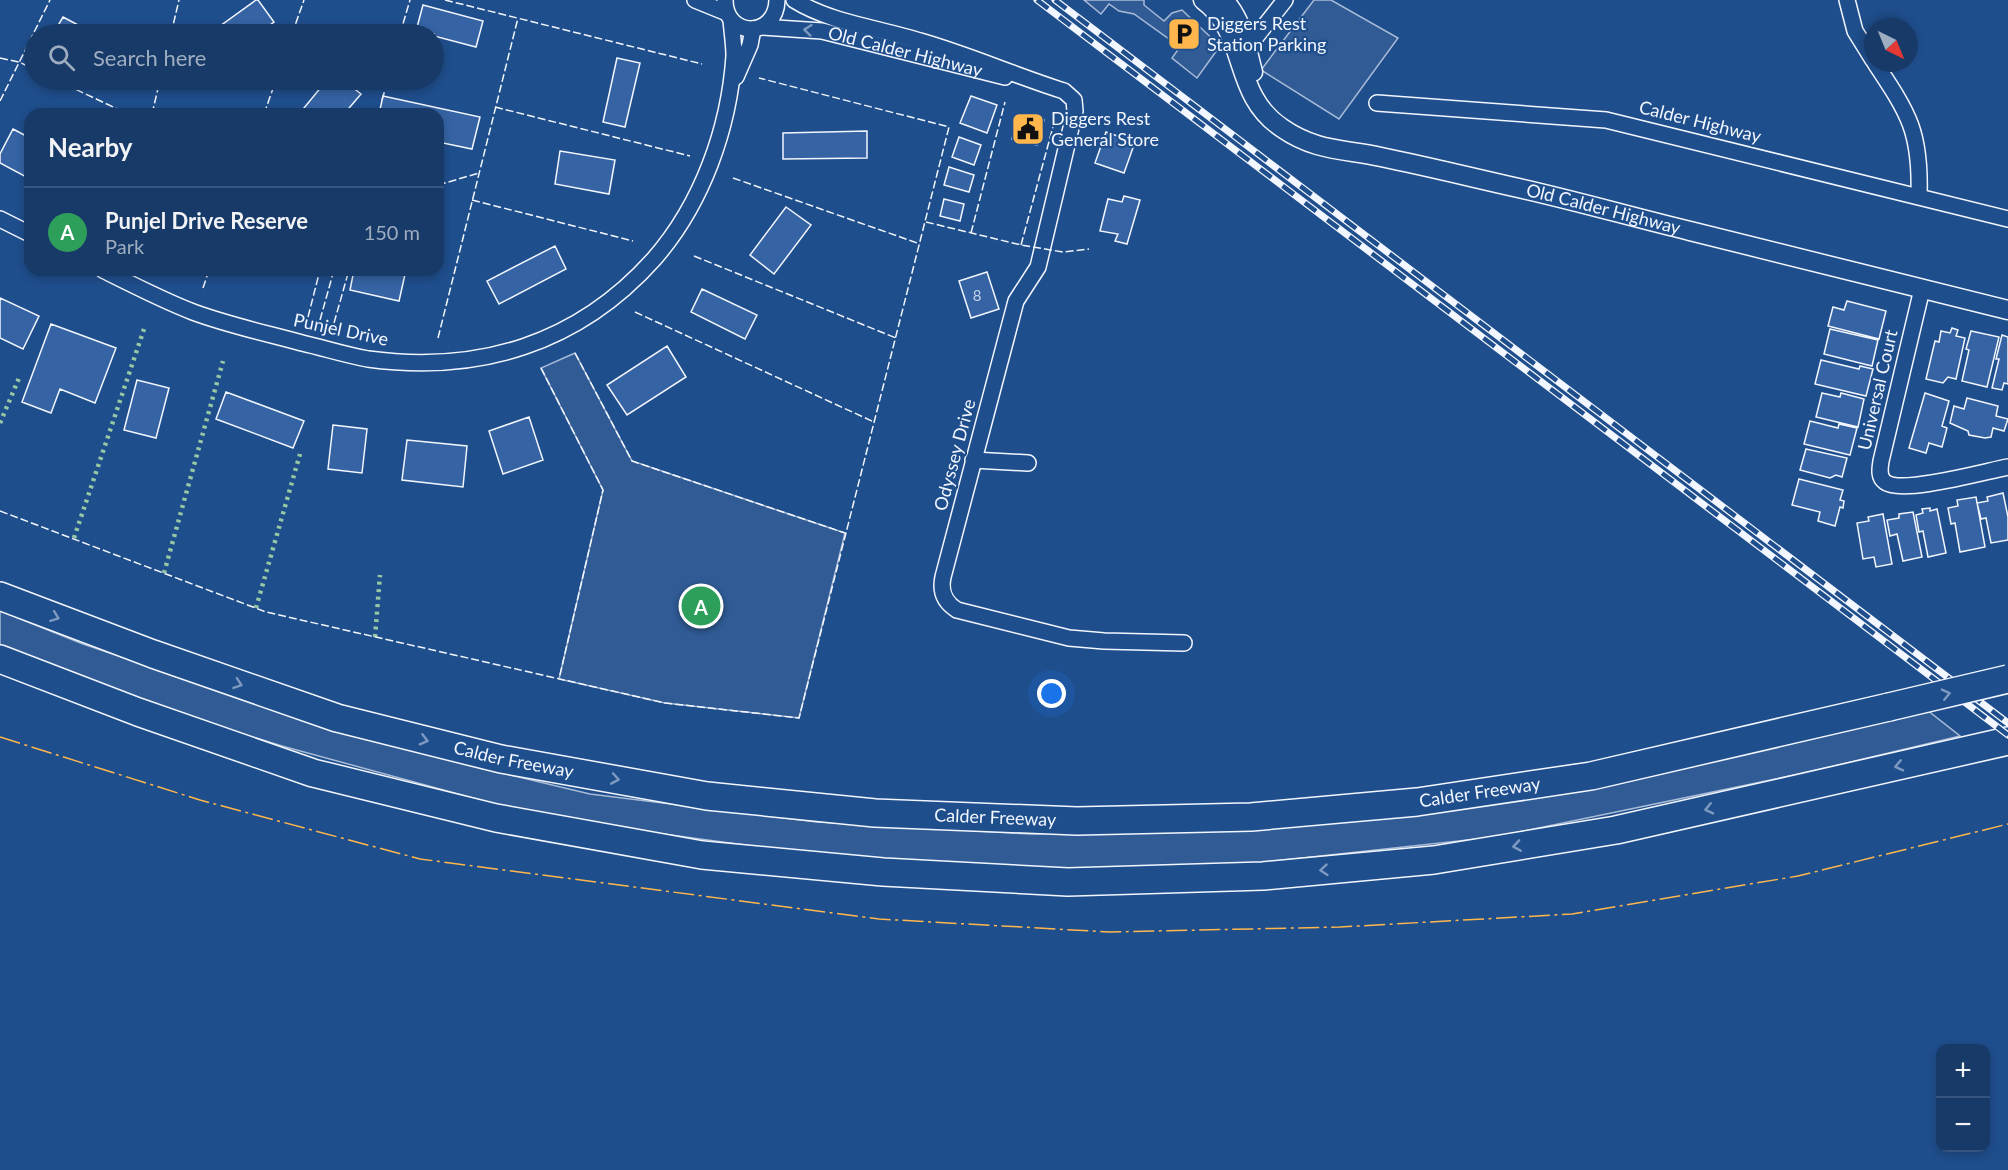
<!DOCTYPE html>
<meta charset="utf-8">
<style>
:root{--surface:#173a69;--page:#20416f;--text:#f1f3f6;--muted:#9eadc0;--line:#36547d;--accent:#ffb74d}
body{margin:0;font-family:Lato,sans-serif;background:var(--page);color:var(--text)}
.controls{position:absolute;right:18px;bottom:18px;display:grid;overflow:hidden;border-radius:12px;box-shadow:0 3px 9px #0003}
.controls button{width:54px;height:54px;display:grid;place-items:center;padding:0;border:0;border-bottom:2px solid var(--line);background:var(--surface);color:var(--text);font:30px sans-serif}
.compass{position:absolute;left:1864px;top:18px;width:54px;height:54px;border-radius:50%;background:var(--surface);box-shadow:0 3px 9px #0003;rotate:137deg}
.you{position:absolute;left:1052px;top:694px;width:21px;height:21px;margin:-15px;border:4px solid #fff;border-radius:50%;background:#1a73e8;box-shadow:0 0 0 9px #1a73e833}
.badge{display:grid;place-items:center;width:39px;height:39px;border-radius:50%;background:var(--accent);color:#fff;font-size:20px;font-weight:700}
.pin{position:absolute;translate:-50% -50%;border:3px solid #fff;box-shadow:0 2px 6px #0006}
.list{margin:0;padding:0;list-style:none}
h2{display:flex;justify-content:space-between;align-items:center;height:78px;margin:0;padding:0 24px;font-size:26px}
h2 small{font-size:20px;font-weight:400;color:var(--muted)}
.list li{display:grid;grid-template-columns:39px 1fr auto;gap:18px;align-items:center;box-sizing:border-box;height:90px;padding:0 24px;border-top:2px solid var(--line)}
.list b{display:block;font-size:22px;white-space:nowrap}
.list p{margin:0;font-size:20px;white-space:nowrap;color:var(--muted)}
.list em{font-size:20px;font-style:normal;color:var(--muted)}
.icon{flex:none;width:33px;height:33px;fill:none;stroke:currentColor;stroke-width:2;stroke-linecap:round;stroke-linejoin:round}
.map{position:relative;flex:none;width:2008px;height:1170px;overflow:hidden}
.search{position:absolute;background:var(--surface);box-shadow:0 3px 9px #0003;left:24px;top:24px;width:420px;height:66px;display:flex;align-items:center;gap:15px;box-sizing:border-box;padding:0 21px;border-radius:33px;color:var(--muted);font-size:22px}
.panel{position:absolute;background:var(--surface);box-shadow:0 3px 9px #0003;left:24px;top:108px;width:420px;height:168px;border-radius:18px}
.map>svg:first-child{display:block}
.built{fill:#305b95;stroke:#a8bbd7;stroke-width:1.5}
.building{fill:#3563a3;stroke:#f2f6ff;stroke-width:1.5}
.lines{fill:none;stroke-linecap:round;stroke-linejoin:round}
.minor-casing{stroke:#f2f6ff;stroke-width:18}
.tertiary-casing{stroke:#f2f6ff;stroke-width:21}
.motorway-casing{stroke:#f2f6ff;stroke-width:30}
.minor{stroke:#1f4e8c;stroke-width:15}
.tertiary{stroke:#1f4e8c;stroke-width:18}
.motorway{stroke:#1f4e8c;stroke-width:27}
.rail-casing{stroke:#f2f6ff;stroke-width:7}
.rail{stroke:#1f4e8c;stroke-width:4.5;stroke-dasharray:14;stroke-linecap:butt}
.motorway-bridge-casing{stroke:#f2f6ff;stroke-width:30;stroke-linecap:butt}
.motorway-bridge{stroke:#1f4e8c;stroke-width:27}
.hedge{stroke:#97c8a6;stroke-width:4.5;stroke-dasharray:3 4.5;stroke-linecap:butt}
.fence{stroke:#f2f6ff;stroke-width:1.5;stroke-dasharray:8 3;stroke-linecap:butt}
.power{stroke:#ffb74d;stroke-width:1.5;stroke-dasharray:21 4.5 3 4.5;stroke-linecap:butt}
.oneway{stroke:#7e9ac0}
.labels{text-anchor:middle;stroke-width:4.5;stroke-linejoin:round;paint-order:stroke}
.number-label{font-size:15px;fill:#c3d1e8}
.poi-label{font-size:18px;fill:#f2f6ff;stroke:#1f4e8c;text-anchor:start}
.street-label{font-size:18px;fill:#f2f6ff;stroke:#1f4e8c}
</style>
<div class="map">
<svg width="2008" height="1170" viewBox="0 0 2008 1170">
<rect width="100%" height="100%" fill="#1f4e8c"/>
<path class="built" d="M1084,0H1144V5L1164,21L1172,13L1182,10L1220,46L1197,78L1172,58L1180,47L1134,14L1119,11L1109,4L1101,14Z
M1314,0H1331L1398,38L1339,119L1261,70Z
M575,353L632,461L845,533L799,718L665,703L559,679L603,490L541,368Z
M0,611L83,644L295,715L472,766L590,794L817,822L1031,834L1195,830L1927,710L1960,736L1800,774L1495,837L1239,865L1021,869L849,859L648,832L495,804L282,746L163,709L0,647Z"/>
<path class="building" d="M256,0H258L274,22L257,34H209Z
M423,5L483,21L476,47L434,36V34L416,31Z
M63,17L95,34H53Z
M617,58L640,63L625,127L603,122Z
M327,80H343L361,94L344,114H299Z
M383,96L480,117L472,149L438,142V114H379Z
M971,96L997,105L987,133L960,123Z
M1017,116L1030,120L1031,117L1044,120L1037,145L1012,139Z
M13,129L30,138V179L0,163V154Z
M867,131V158L783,159V133Z
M1106,132L1135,142L1124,173L1095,163Z
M959,137L981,145L974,165L952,157Z
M560,151L615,160L609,194L555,184Z
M949,167L974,175L969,192L944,185Z
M1124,196L1140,200L1127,244L1115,241L1118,234L1100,231L1108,199L1122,202Z
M944,199L964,204L960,221L940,216Z
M786,207L811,225L774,274L750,255Z
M555,246L566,269L499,304L487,281Z
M354,270H406L399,301L350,290Z
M987,272L999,309L971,318L959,281Z
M702,289L757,315L745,339L691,312Z
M0,298L39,316L23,349L0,338Z
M1847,301L1886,311L1879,339L1828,326L1833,307L1844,310Z
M51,324L116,348L95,403L60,389L51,413L22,402Z
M1952,328L1958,330L1956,336L1965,338L1956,379L1948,377L1943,383L1926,379L1935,341L1939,342L1941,331L1950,333Z
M1830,329L1878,340L1872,366L1824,354Z
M1971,331L1999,337L1987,387L1962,381L1969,350L1966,349Z
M2002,335L2008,337V384L2004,383L2002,390L1992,388L1999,359H1996Z
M667,346L686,377L627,415L607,385Z
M1821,360L1859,369L1860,366L1873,369L1866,396L1815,384Z
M137,380L169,388L156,438L124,430Z
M226,392L304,421L293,448L216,419Z
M1822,393L1840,397L1841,393L1864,399L1858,427L1816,417Z
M1925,393L1949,401L1942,426L1947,428L1942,447L1929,443L1926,453L1909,448Z
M1967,398L1998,406L1996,416L2008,419L2004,431L1993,428L1991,437L1985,438L1969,435L1968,431L1950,423L1954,406L1964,409Z
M529,417L543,460L503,474L489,431Z
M1810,421L1838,428L1839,424L1857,428L1850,455L1804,444Z
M333,425L367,429L362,473L328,469Z
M407,440L467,446L463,487L402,480Z
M1806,449L1847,458L1842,477L1836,475L1830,478L1800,470Z
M1799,479L1843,490L1840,500L1844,501L1843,508L1840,507L1835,526L1818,521L1820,512L1792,505Z
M2003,493L2008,517V540L1991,543L1986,518L1981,519L1977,503L1988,501L1987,497Z
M1976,497L1985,547L1960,552L1955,523L1951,524L1948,508L1958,506L1957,500Z
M1930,508V511L1937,509L1946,553L1928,557L1923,531L1919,532L1916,515L1923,513L1922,509Z
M1913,512L1922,557L1903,561L1897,534L1890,536L1887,520L1899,518V514Z
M1883,514L1892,564L1876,567L1874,557L1863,559L1857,523L1869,521L1868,517Z"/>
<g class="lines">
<defs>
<g id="minor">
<path d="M695,0L727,13"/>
<path d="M725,0C725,38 776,39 777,0"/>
<path d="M794,0C831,23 879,28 920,41C969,55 1016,76 1064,91L1074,100L1075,111L1038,267L1016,301L943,577C940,591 944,602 957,610L1069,638L1104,641L1184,643"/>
<path d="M1847,0L1855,31L1873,60"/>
<path id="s1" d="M761,27L822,31L1005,77"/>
<path d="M1239,51L1248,47L1285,0"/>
<path d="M1875,63C1909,114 1921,132 1919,196"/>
<path d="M736,77L750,45L753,29"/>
<path d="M1377,103L1606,120L2008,219"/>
<path d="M0,219L30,234"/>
<path d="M103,270C133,285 162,300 193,312C228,325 265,333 302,343C324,348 346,355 368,359C479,374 578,344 654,259C702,204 729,129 734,56C734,44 732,32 731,20"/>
<path d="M1922,289L1881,461C1880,468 1878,477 1885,482C1901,495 1986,471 2008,467"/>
<path d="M973,460L1028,463"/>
</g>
<g id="tertiary">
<path id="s2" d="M1203,0C1249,34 1231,94 1282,128C1315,151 1343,149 1381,157C1425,166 1470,177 1514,187C1573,200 1632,217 1690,231C1796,258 1902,283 2008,310"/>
<path d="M1224,0C1243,21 1246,46 1253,72"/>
</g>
<g id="motorway">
<path id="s3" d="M0,596L153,654L337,718L501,759L707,796L875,813L1077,821L1251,817L1417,802L1591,776L1889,707"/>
<path d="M0,659L138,712L313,773L496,818L702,855L883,872L1068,882L1263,876L1434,860L1616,830L2008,741"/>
</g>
</defs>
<use href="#minor" class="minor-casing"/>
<use href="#tertiary" class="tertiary-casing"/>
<use href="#motorway" class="motorway-casing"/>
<use href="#minor" class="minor"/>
<use href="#tertiary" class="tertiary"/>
<use href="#motorway" class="motorway"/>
<defs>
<path id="rail" d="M1037,0L2008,735
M1055,0L2008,723"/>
</defs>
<use href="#rail" class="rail-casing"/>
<use href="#rail" class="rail"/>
<defs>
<path id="motorway-bridge" d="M1889,707L2008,679"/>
</defs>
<use href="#motorway-bridge" class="motorway-bridge-casing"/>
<use href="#motorway-bridge" class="motorway-bridge"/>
<path class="hedge" d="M0,423L19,378
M74,538L144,329
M164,573L223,361
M256,608L300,454
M375,637L380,575"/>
<path class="fence" d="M445,0L702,64
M171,34L179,0
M292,34L304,0
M400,34L410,0
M0,58L19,62L34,69
M56,80L128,114
M382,100L388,80
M0,101L50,0
M495,107L690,156
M152,114L160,80
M264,114L276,80
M733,178L920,244
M438,185L479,173
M472,200L633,241
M926,222L1021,245L1063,252L1089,249
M971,233L1005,102
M1021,245L1054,123
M694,256L896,338
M203,288L209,270
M635,312L874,422
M308,317L320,270
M320,320L334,270
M334,323L349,270
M438,338L518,18
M575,353L632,461L845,533
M541,368L603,490L559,679
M0,511L266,612L665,703L799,718L949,127L759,78"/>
<path class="power" d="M0,737L200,800L420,859L879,919L1109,932L1340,927L1572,914L1798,876L2008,824"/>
</g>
<defs><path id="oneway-chevron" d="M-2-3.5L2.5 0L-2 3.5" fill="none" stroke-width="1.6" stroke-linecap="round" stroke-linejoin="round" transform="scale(1.5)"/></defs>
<g class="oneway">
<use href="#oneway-chevron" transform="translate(808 30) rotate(-174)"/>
<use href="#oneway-chevron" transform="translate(55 617) rotate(21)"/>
<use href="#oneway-chevron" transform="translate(238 684) rotate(19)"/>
<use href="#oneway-chevron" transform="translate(1946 694) rotate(-13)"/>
<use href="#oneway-chevron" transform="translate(424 740) rotate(14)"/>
<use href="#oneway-chevron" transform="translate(1899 766) rotate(167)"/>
<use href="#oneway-chevron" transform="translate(615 779) rotate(10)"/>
<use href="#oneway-chevron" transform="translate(1709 809) rotate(167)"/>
<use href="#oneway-chevron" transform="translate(1517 846) rotate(171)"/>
<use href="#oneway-chevron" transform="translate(1324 870) rotate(175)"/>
</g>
<defs>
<symbol id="parking-square" viewBox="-11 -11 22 22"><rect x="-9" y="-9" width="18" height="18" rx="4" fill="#ffb74d" stroke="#1f4e8c"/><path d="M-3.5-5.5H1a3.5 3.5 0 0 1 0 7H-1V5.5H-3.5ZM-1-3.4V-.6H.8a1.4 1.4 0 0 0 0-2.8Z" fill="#111"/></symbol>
<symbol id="civic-square" viewBox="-11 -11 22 22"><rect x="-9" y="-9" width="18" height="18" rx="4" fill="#ffb74d" stroke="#1f4e8c"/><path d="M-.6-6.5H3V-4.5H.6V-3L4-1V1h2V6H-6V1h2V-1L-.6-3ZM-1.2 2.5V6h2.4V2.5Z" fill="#111"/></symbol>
</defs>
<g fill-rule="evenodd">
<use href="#parking-square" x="1165" y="15" width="38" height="38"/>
<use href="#civic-square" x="1009" y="110" width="38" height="38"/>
</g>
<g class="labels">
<g class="number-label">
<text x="977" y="301">8</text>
</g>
<g class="poi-label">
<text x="1207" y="30">Diggers Rest<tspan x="1207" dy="21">Station Parking</tspan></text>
<text x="1051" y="125">Diggers Rest<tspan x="1051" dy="21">General Store</tspan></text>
</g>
<g class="street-label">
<text dy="6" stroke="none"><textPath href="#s1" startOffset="147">Old Calder Highway</textPath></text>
<text transform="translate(1700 122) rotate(14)" y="6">Calder Highway</text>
<text dy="6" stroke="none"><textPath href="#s2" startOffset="486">Old Calder Highway</textPath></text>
<text transform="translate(341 330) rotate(12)" y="6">Punjel Drive</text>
<text transform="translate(1878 390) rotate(-77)" y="6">Universal Court</text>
<text transform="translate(955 455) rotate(-75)" y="6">Odyssey Drive</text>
<text dy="6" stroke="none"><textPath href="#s3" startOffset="540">Calder Freeway</textPath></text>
<text dy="6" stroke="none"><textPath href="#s3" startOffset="1512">Calder Freeway</textPath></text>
<text dy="6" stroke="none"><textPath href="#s3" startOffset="1026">Calder Freeway</textPath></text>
</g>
</g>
</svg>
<div class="controls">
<button>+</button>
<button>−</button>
</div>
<svg class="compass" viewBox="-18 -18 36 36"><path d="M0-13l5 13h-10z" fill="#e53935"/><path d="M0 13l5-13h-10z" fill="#9eadc0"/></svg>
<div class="you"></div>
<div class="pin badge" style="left:701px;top:606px;background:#2e9e5b">A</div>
<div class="search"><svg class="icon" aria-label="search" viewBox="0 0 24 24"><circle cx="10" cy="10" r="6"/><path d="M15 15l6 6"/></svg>Search here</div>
<section class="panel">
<h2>Nearby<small></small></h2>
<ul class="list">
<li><span class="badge" style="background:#2e9e5b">A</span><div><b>Punjel Drive Reserve</b><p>Park</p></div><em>150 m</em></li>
</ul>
</section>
</div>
